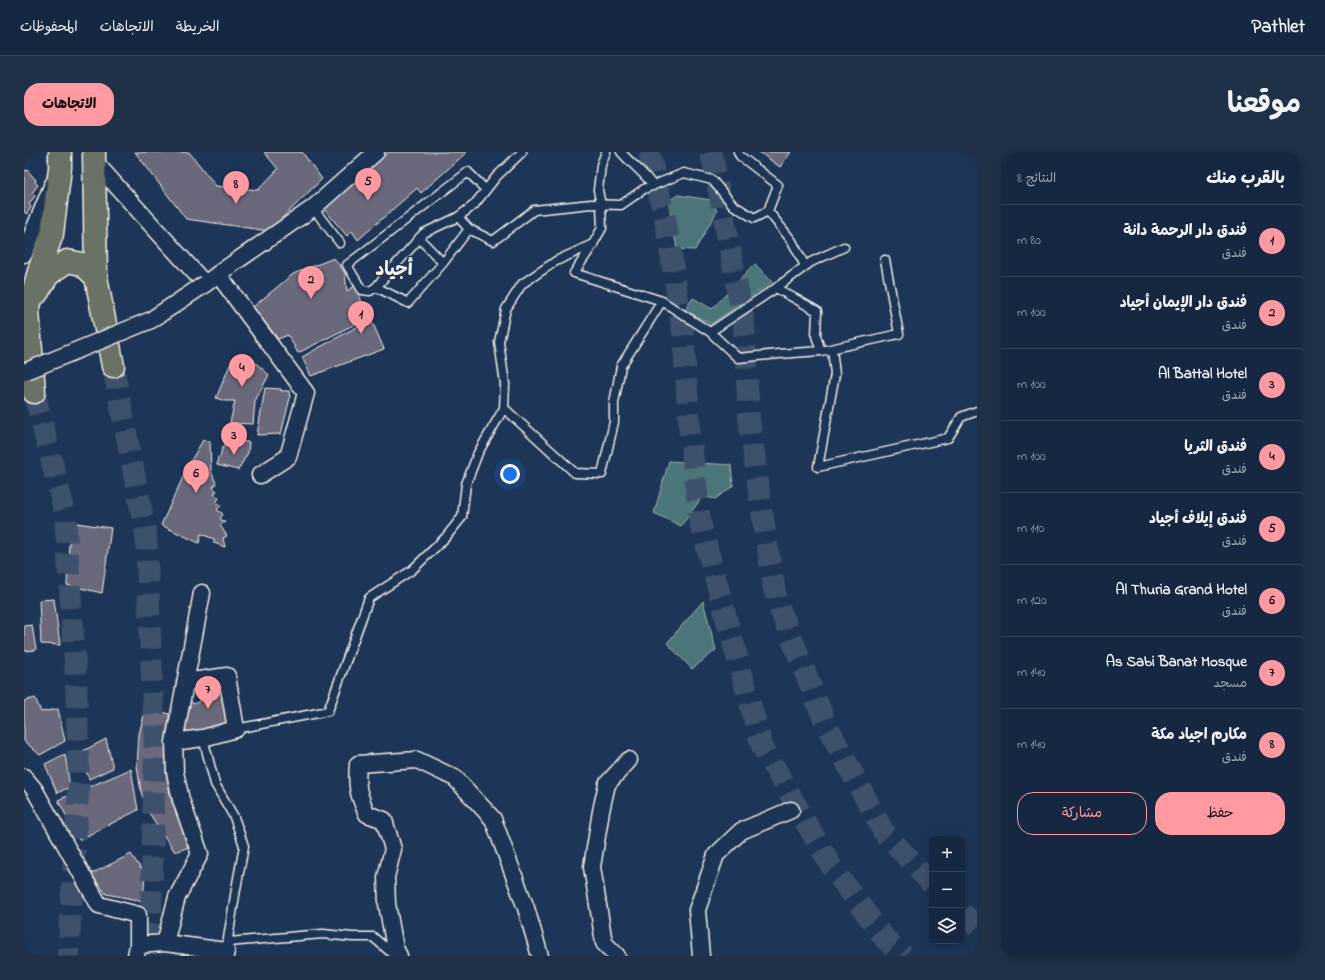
<!DOCTYPE html>
<html lang="ar">
<meta charset="utf-8">
<style>
:root{--surface:#162841;--page:#1f3048;--text:#f1f3f6;--muted:#9ea6b1;--line:#35445a;--accent:#ff9aa2}
body{margin:0;font-family:"Indie Flower","Playpen Sans Arabic",sans-serif;background:var(--page);color:var(--text);direction:rtl}
.controls{position:absolute;right:12px;bottom:12px;display:grid;overflow:hidden;border-radius:8px;box-shadow:0 2px 10px #0003}
.controls button{width:36px;height:36px;display:grid;place-items:center;padding:0;border:0;border-bottom:1px solid var(--line);background:var(--surface);color:var(--text);font:20px sans-serif}
.you{position:absolute;left:486px;top:322px;width:14px;height:14px;margin:-10px;border:3px solid #fff;border-radius:50%;background:#1a73e8;box-shadow:0 0 0 6px #1a73e833}
.badge{display:grid;place-items:center;width:26px;height:26px;border-radius:50%;background:var(--accent);color:#111;font-size:13px;font-weight:700}
.pin{position:absolute;translate:-50% -33px;filter:drop-shadow(0 1px 2px #0008)}
.pin::after{content:'';position:absolute;top:21px;width:14px;height:12px;background:inherit;clip-path:polygon(0 0,100% 0,50% 100%)}
.list{margin:0;padding:0;list-style:none}
h2{display:flex;justify-content:space-between;align-items:center;height:52px;margin:0;padding:0 16px;font-size:17px}
h2 small{font-size:13px;font-weight:400;color:var(--muted)}
.list li{display:grid;grid-template-columns:26px 1fr auto;gap:12px;align-items:center;box-sizing:border-box;height:72px;padding:0 16px;border-top:1px solid var(--line)}
.list b{display:block;font-size:15px;white-space:nowrap}
.list p{margin:0;font-size:13px;white-space:nowrap;color:var(--muted)}
.list em{font-size:13px;font-style:normal;color:var(--muted)}
.actions{display:flex;gap:8px;padding:12px 16px}
.actions a{flex:1;padding:9px 0;border:1px solid var(--accent);border-radius:16px;text-align:center;font-size:14px;color:var(--accent)}
.actions .main{background:var(--accent);color:#111}
.icon{flex:none;width:22px;height:22px;fill:none;stroke:currentColor;stroke-width:2;stroke-linecap:round;stroke-linejoin:round}
.map{position:relative;flex:none;width:953px;height:804px;overflow:hidden;direction:ltr;border-radius:16px}
header{display:flex;align-items:center;gap:24px;box-sizing:border-box;height:56px;padding:0 20px;background:var(--surface);border-bottom:1px solid var(--line)}
header strong{font-size:19px}
nav{display:flex;gap:22px;margin-inline-start:auto;font-size:14px}
.intro{display:flex;align-items:center;justify-content:space-between;box-sizing:border-box;height:96px;padding:0 24px}
h1{margin:0;font-size:28px}
.button{padding:10px 18px;border-radius:16px;background:var(--accent);color:#111;font-size:14px;font-weight:700}
main{display:flex;gap:24px;padding:0 24px}
aside{flex:1;background:var(--surface);border-radius:16px;box-shadow:0 2px 10px #0003}
.map>svg:first-child{display:block}
.green{fill:#4c7478;stroke:#a0b2b0}
.building{fill:#6a697b;stroke:#f4f1e8}
.lines{fill:none;stroke-linecap:round;stroke-linejoin:round}
.primary-tunnel{stroke:#3d516d;stroke-width:22;stroke-dasharray:22 11;stroke-linecap:butt}
.motorway-tunnel{stroke:#3d516d;stroke-width:22;stroke-dasharray:22 11;stroke-linecap:butt}
.service-casing{stroke:#f4f1e8;stroke-width:11}
.minor-casing{stroke:#f4f1e8;stroke-width:19}
.primary-casing{stroke:#f4f1e8;stroke-width:25}
.service{stroke:#1d3557;stroke-width:8}
.minor{stroke:#1d3557;stroke-width:16}
.primary{stroke:#6b7165;stroke-width:22}
.minor-bridge-casing{stroke:#f4f1e8;stroke-width:19;stroke-linecap:butt}
.minor-bridge{stroke:#1d3557;stroke-width:16}
.labels{text-anchor:middle;stroke-width:3;stroke-linejoin:round;paint-order:stroke}
.neighbourhood-label{font-size:19px;font-weight:bold;fill:#f4f1e8;stroke:#1d3557}
</style>
<header>
<strong>Pathlet</strong>
<nav><a>الخريطة</a><a>الاتجاهات</a><a>المحفوظات</a></nav>
</header>
<div class="intro"><h1>موقعنا</h1><a class="button">الاتجاهات</a></div>
<main>
<aside>
<h2>بالقرب منك<small>النتائج: 8</small></h2>
<ul class="list">
<li><span class="badge">1</span><div><b>فندق دار الرحمة دانة</b><p>فندق</p></div><em>80 m</em></li>
<li><span class="badge">2</span><div><b>فندق دار الإيمان أجياد</b><p>فندق</p></div><em>100 m</em></li>
<li><span class="badge">3</span><div><b>Al Battal Hotel</b><p>فندق</p></div><em>100 m</em></li>
<li><span class="badge">4</span><div><b>فندق الثريا</b><p>فندق</p></div><em>100 m</em></li>
<li><span class="badge">5</span><div><b>فندق إيلاف أجياد</b><p>فندق</p></div><em>110 m</em></li>
<li><span class="badge">6</span><div><b>Al Thuria Grand Hotel</b><p>فندق</p></div><em>120 m</em></li>
<li><span class="badge">7</span><div><b>As Sabi Banat Mosque</b><p>مسجد</p></div><em>140 m</em></li>
<li><span class="badge">8</span><div><b>مكارم اجياد مكة</b><p>فندق</p></div><em>140 m</em></li>
</ul>
<div class="actions"><a class="main">حفظ</a><a>مشاركة</a></div>
</aside>
<div class="map">
<svg width="953" height="804" viewBox="0 0 953 804">
<rect width="100%" height="100%" fill="#1d3557"/>
<filter id="ink" filterUnits="userSpaceOnUse"><feTurbulence type="fractalNoise" baseFrequency=".025" numOctaves="2"/><feDisplacementMap in="SourceGraphic" scale="8" xChannelSelector="R" yChannelSelector="G"/><feConvolveMatrix kernelMatrix="1 2 1 2 8 2 1 2 1" color-interpolation-filters="sRGB"/></filter>
<g filter="url(#ink)">
<path class="green" d="M654,43L687,48L693,59L671,98L653,97L644,49Z
M731,112L748,130L687,172L661,158L669,146L688,157Z
M645,309L707,313L709,334L691,347L679,344L657,374L630,361Z
M679,449L692,498L668,517L643,491Z"/>
<path class="building" d="M111,0H165L192,34L234,38L254,17L240,0H278L298,27L245,79L162,67Z
M364,0H443L397,41L393,36L334,88L328,79L323,84L300,57Z
M735,0H767L756,15Z
M3,18L12,28L11,30L14,33L8,41L11,44L5,52L7,55L3,62L0,60V19Z
M310,106L321,121L323,139L332,133L343,166L274,201L264,183L254,187L229,155L269,122Z
M347,167L360,197L287,224L278,205Z
M225,205L245,223L231,249L229,272L206,271L211,249H201L192,246L208,208Z
M241,236L257,237V239H265L266,246L257,282L233,283Z
M179,288L186,289L187,319L192,331L189,336L193,339L190,342L195,346L192,351L197,353L193,358L199,362L196,367L201,370L196,373L203,384L199,386L201,395L190,391V387L177,382L175,391L137,373L165,312Z
M202,289L225,290L224,301L214,318L193,313L194,305H196L198,296L200,295Z
M46,370L87,376L78,441L43,433Z
M30,447L36,493L17,492L15,448Z
M8,473L12,498L0,499V474Z
M194,539L204,549L209,564L194,578L162,583L159,562L166,549L170,552Z
M11,546L17,560L34,557L41,589L16,603L0,589V549Z
M122,555L145,562V582L142,585L141,615L147,646L153,664L168,694L151,700L125,661L117,640L113,614L115,582Z
M82,587L89,616L65,627L55,601Z
M41,602L46,635L33,641L21,612Z
M107,617L114,658L55,688L34,648Z
M107,702L121,723L119,749L82,742L67,722Z"/>
<g class="lines">
<path class="primary-tunnel" d="M89,214L122,383L131,601L126,804
M10,240L41,361L52,527L55,628L44,804"/>
<path class="motorway-tunnel" d="M625,0L642,71L659,181L666,281L676,370L700,458L738,594L807,714L861,787L880,804
M686,0L690,13L720,171L725,267L738,361L752,447L801,570L859,679L908,732
M938,761L953,775"/>
<defs>
<path id="service" d="M597,0C607,12 621,21 629,34
M462,38L444,20L323,113L338,138L346,139L352,135L400,81L434,65L450,53L472,25L498,0
M289,56L316,91
M744,59L768,89L781,114
M434,65L445,77L469,89L510,58L567,52L597,53L620,37L660,21L688,28L709,53L730,66L744,59L754,33L716,4L714,0
M395,86L419,111
M569,93L550,121L638,149L686,180
M820,95L787,110L752,136L686,180L714,206L755,202L797,199L875,182L861,108
M352,135L384,151L419,111L445,77
M752,136L793,159L792,184L797,199
M808,197L811,222L794,315L924,286L937,265L953,259
M480,256L551,321L578,322L590,270V251L597,214L638,149
M212,577L304,559L345,446L388,418L422,385L438,365L442,332L454,301L480,256L481,232L475,190L482,157L498,132L532,109L569,92L578,76L577,53L574,38L577,13L582,0
M179,586L191,632L210,665L220,694L212,737L202,799
M204,790L299,782L328,785H349L371,804"/>
<path id="minor" d="M69,8L181,132L194,122L289,56L352,0
M0,102L29,32
M194,122L282,241L264,305L236,323
M150,590L179,586L212,577L203,524L161,530
M0,625L10,637L75,753L114,763V793L112,804
M141,791L202,799L201,804
M114,793L141,791L153,745L176,702L157,648L151,620L150,590L178,441
M375,804L371,796L363,752L362,725L369,697L360,668L343,662C334,642 332,634 334,612L393,608L431,626L469,667L502,756L516,804
M593,804L580,791L568,715L577,659L583,632L605,608
M677,804L673,758L692,703L717,679L767,658"/>
<path id="primary" d="M70,0L72,125L89,214
M13,141L24,123L43,109L58,112L72,125
M10,240L4,158L16,116L28,82L36,16V0"/>
</defs>
<use href="#service" class="service-casing"/>
<use href="#minor" class="minor-casing"/>
<use href="#primary" class="primary-casing"/>
<use href="#service" class="service"/>
<use href="#minor" class="minor"/>
<use href="#primary" class="primary"/>
<defs>
<path id="minor-bridge" d="M0,220L127,168L181,132"/>
</defs>
<use href="#minor-bridge" class="minor-bridge-casing"/>
<use href="#minor-bridge" class="minor-bridge"/>
</g>
</g>
<g class="labels">
<g class="neighbourhood-label">
<text x="370" y="123">أجياد</text>
</g>
</g>
</svg>
<div class="controls">
<button>+</button>
<button>−</button>
<button><svg class="icon" aria-label="layers" viewBox="0 0 24 24"><path d="M12 4l9 5-9 5-9-5zM3 14l9 5 9-5"/></svg></button>
</div>
<div class="you"></div>
<div class="pin badge" style="left:337px;top:182px">1</div>
<div class="pin badge" style="left:287px;top:147px">2</div>
<div class="pin badge" style="left:210px;top:303px">3</div>
<div class="pin badge" style="left:218px;top:235px">4</div>
<div class="pin badge" style="left:344px;top:49px">5</div>
<div class="pin badge" style="left:172px;top:341px">6</div>
<div class="pin badge" style="left:184px;top:557px">7</div>
<div class="pin badge" style="left:212px;top:52px">8</div>
</div>
</main>
